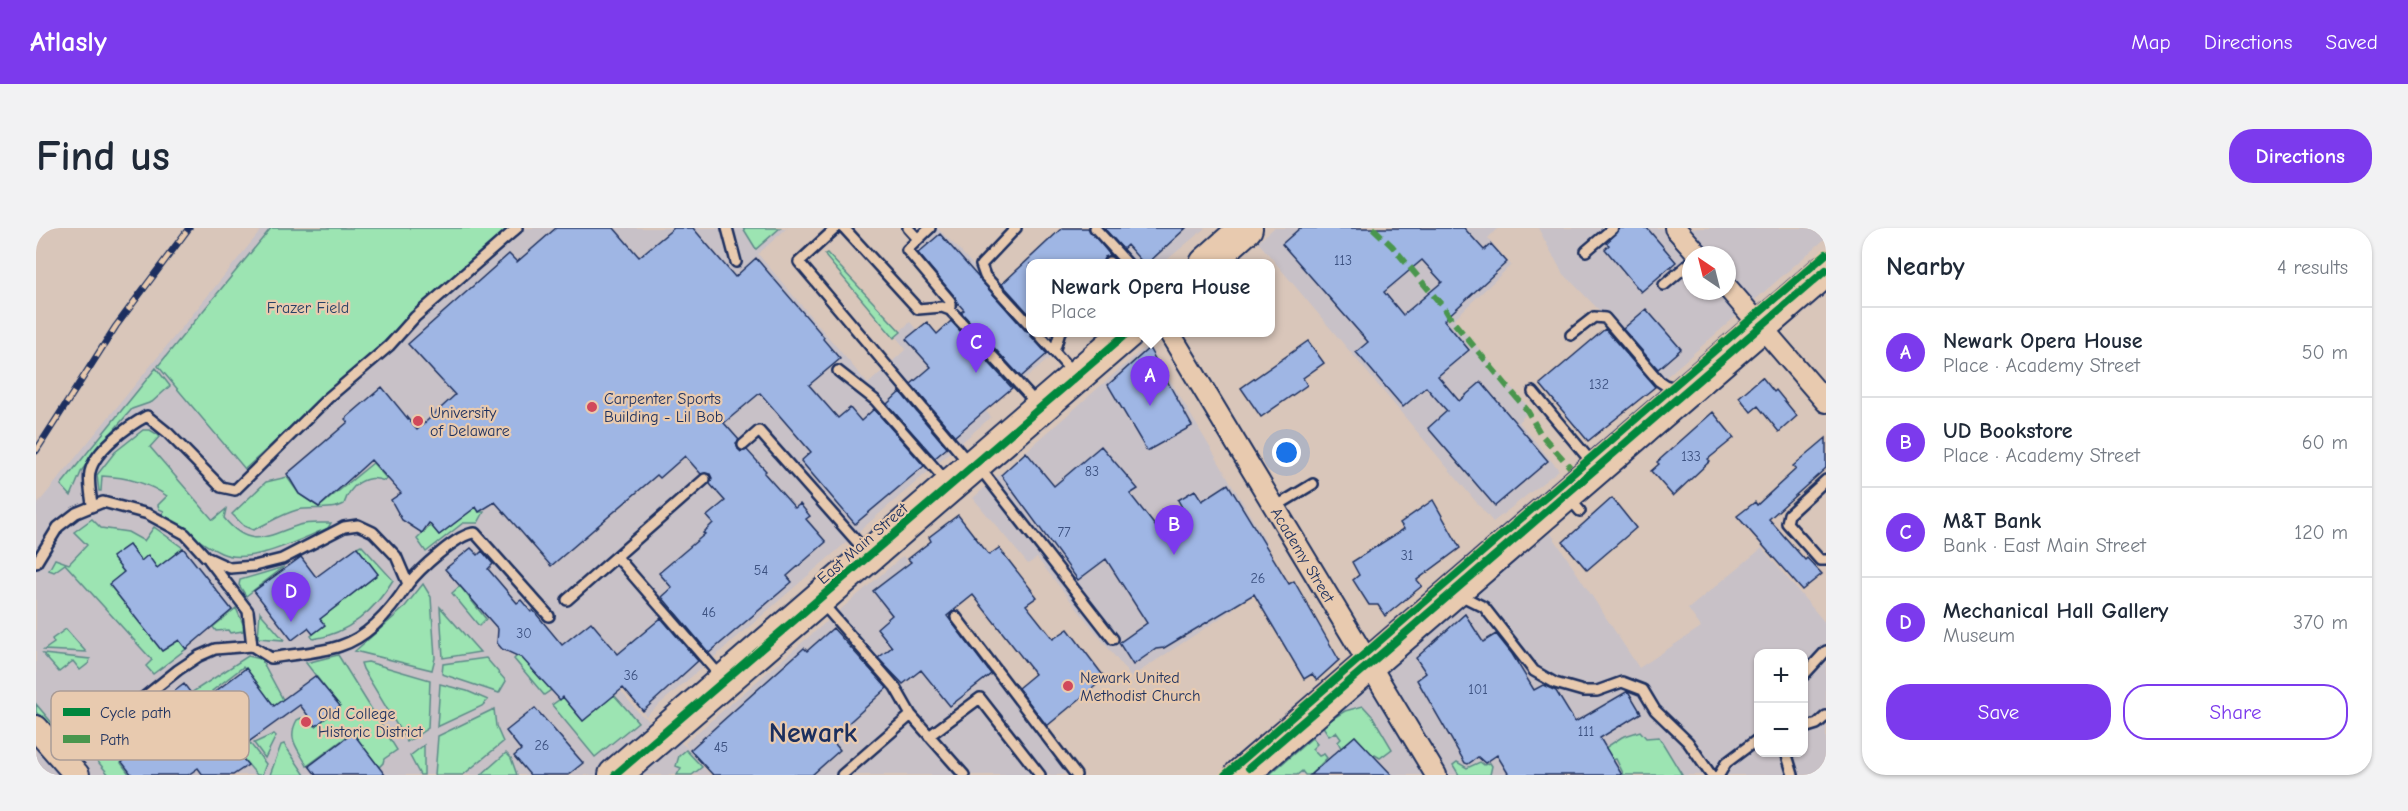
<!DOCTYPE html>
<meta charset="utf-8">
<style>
:root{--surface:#fff;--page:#f2f2f3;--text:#1f2937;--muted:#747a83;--line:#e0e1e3;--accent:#7c3aed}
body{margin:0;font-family:"Comic Neue",sans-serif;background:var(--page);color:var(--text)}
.controls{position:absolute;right:18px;bottom:18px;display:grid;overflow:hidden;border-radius:12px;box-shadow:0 2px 4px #0004}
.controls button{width:54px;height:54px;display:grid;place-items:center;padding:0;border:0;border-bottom:2px solid var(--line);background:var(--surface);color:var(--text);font:30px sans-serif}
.compass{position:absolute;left:1646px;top:18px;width:54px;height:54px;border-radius:50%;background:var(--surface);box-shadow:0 2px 4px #0004;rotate:325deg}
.you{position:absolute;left:1251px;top:225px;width:21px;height:21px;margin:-15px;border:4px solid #fff;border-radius:50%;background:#1a73e8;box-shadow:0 0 0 9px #1a73e833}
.badge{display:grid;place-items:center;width:39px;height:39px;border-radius:50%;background:var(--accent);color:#fff;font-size:20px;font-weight:700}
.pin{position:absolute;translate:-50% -50px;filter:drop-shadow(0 2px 3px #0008)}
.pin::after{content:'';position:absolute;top:32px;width:21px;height:18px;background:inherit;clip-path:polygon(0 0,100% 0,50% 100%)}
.popup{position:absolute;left:990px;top:31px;width:249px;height:78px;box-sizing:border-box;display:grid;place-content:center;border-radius:12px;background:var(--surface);filter:drop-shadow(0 2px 4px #0005);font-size:20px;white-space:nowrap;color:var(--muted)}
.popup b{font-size:22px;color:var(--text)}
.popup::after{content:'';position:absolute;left:50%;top:100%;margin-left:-12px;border:12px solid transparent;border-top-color:var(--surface)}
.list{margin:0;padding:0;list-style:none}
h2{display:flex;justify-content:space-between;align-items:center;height:78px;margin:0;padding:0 24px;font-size:26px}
h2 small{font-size:20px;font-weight:400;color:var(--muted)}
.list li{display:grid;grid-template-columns:39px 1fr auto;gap:18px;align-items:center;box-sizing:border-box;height:90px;padding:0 24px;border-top:2px solid var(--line)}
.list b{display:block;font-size:22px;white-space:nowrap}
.list p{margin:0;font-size:20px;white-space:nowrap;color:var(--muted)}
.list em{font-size:20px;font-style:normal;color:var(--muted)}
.actions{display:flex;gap:12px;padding:18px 24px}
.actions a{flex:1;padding:14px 0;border:2px solid var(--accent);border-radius:24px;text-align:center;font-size:21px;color:var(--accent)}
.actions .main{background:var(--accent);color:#fff}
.map{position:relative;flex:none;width:1790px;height:547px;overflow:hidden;border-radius:24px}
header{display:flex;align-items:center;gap:36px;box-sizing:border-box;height:84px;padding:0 30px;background:var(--accent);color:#fff}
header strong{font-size:28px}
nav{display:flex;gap:33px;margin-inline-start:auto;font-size:21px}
.intro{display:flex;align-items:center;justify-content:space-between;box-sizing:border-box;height:144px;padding:0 36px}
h1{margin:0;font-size:42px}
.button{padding:15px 27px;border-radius:24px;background:var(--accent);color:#fff;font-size:21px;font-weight:700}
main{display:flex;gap:36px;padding:0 36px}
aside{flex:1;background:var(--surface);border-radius:24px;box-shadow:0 2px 4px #0004}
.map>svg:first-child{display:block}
.built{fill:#c8c1c7;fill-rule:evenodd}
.green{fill:#9ce4b2;stroke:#5c8a88;stroke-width:1.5}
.building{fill:#9fb6e4;stroke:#1b2f5e;stroke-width:1.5;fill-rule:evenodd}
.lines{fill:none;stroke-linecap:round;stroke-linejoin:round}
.service-casing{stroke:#1b2f5e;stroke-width:14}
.minor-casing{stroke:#1b2f5e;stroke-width:24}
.tertiary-casing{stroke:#1b2f5e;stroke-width:28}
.primary-casing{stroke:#1b2f5e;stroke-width:36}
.service{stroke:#e8caaf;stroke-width:9}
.minor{stroke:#e8caaf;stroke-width:20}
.tertiary{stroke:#e8caaf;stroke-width:24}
.primary{stroke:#e8caaf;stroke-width:32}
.rail-casing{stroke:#1b2f5e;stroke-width:7}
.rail{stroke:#e8caaf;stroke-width:4.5;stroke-dasharray:14;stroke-linecap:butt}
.quiet{stroke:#49964d;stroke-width:6;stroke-dasharray:12 6;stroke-linecap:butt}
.cycleway-casing{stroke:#e8caaf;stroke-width:11}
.cycleway{stroke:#00873e;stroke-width:8}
.poi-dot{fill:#d1495b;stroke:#e8caaf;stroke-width:2}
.labels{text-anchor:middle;stroke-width:4.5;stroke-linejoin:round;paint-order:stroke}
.number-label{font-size:14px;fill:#3c5180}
.park-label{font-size:16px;fill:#284166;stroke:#e8caaf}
.poi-label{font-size:16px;fill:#1b2f5e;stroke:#e8caaf;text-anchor:start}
.street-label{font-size:16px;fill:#1b2f5e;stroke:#e8caaf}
.town-label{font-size:28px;font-weight:bold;fill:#1b2f5e;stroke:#e8caaf}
.key{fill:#e8caaf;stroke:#aa9c97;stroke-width:1.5}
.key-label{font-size:16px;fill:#1b2f5e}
</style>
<header>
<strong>Atlasly</strong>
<nav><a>Map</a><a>Directions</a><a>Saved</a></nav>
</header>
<div class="intro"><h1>Find us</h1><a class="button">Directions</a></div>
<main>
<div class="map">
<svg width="1790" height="547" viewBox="0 0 1790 547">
<rect width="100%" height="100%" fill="#d9c6ba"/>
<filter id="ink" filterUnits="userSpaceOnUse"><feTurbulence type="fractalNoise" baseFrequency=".0167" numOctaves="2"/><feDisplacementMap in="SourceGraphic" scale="12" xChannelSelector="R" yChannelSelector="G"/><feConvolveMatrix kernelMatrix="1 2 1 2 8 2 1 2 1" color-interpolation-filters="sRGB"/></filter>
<g filter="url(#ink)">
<path class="built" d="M227,0H751L722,26L832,156L870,121L859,108L874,94L955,189L610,488L539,407L603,485L652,520L649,515L867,328L1032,543L1027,547H676L661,531L674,547H0V278Z
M886,0H901L922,20L1016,128L980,159L904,66L864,21Z
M1064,0H1169L1126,36L1097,35Z
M1238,0H1462L1452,10L1475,37L1418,91L1494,181L1483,194L1523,242L1457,294L1222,14Z
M1502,0H1790V10L1629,150L1526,44ZM1655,27H1691V63H1655Z
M1110,118L1117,123L1233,319L1180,349L1198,381L1095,449L1001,330L992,336L937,270Z
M1514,304L1603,440L1665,399L1652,381L1726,320L1790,396V547H1230ZM1722,425H1768V524H1722Z"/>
<path class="green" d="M235,0H472L209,241L122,138Z
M707,0H744L720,21Z
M791,25L865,104L858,110L790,29L789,26Z
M120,140L134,158L116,174L96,181L70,211L46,242L35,268L25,257Z
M107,202H114L124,208L114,219L177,292L190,281L188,290C214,322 231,308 263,297C272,294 285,295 295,295L292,300C264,311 214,338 185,325C163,315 146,299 125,288L128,283L123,281L122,277L131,268C111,254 90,249 66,248L65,263H63L61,247L79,224Z
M337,235L351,251L349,253C330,245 314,257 308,276C296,283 276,279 261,282C246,286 231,296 217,302L208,298L196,286L230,254L251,249L263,266L283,279Z
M440,279L443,284H448L442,295H427L390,324L381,311L395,297L403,307Z
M56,291L65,300L92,304L108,313L118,299L147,320L121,340L112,328L105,333L93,317L77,329L88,344L74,356L126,423L143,412L150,421L117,446L110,438L116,432L29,336L18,344L13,342L19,331L33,336L51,317L38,304Z
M325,317L357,352C339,382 312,406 277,411L275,408L287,398L283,392L342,346L321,319Z
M248,339L210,368L203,357L204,352Z
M387,356L395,369L399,430L396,442L319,423L367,381Z
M424,358L450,391L443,398L416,365Z
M404,379L444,424L407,430Z
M200,380L208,398L207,403L194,405L192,402L180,403L177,399Z
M224,384L227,388L248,412L222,410Z
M30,401L50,424L8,422L18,415L16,411Z
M7,426L54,431L53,435L44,442L37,433L23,444Z
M483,426L515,462L508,467L478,431Z
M302,427L361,522L348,531L347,535L343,539L316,505L271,538C263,521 250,512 261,492L265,490L268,495L273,492L279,498L304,479L270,435Z
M212,428L225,431L251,479L247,489L207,439L176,463L194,487L180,497L155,465Z
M450,430L470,453L463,465L406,446L407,436Z
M332,434L394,452L392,500L371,514L327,441L325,435Z
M404,456L431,463L452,472L446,478L401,499Z
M578,467L602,494L559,529L516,477L527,469L547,493Z
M0,476L33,515L29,518L0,484Z
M1327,478L1337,489L1356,521L1344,530L1339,527L1337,529L1319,508L1305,520L1302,514L1305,511L1300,504L1293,508L1286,497L1309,483Z
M458,481L460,498L467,514L427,547H399L402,508Z
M98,489L115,513L85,535L94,547H73L54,524Z
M1604,503L1610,510L1623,509L1646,547H1588L1580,531L1573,533L1566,522L1586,509Z
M206,505L230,536L226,547H221L194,515Z
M238,506L240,508L229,530L218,515Z
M1276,510L1281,516L1276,521L1283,528L1288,526L1291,530L1274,547H1269L1266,543L1261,547H1233Z
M248,516L269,547H234L245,517Z
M388,517V547H384L374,528Z
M650,522L666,539L656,547H641L645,540L640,538L643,528Z
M470,525L475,530L481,547H445Z
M1421,534L1431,540L1444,534L1448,537L1454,535L1456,538L1454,547H1423L1417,537Z"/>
<path class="building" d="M520,0H578L603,29L638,0H657L699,49L720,30L788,109L787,111L804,131L773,157L802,190L814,180L825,193L838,181L888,238L819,296L765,233L775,224L724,165L688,195L703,212L700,215L702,221L705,224L711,222L730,243L728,245L759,280L764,276L774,288L770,291L790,314L751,348L756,354L673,425L626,369L636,360L623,345L669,306L667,305L677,295L671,288L689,273L674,256L676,250L674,246H665L649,228L624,250L621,247L515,338L459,274L443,284L440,279L403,307L393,295L386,305L366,292L355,272L365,265L335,232L283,279L263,266L251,246L312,194L309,191L346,159L381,202L419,167L372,116L473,26L481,34Z
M1026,0H1052L1075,28L1069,29L1066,36H994V87L966,56Z
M1068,0H1150L1111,36H1108L1091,17L1087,21Z
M1264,0H1428L1448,22L1455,16L1471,34L1408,92L1433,122L1402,148L1423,173L1445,154L1512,233L1459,278L1392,200L1411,183L1390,159L1367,179L1320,124L1332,114L1246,16ZM1386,32L1406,54L1367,87L1348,64Z
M1584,0H1611L1640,34L1605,64L1569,21L1573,17L1570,15L1581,5Z
M904,6L989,102L994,104V107L1011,126L985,149L925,84L928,82L921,74L919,69L882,25Z
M1610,81L1645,121L1622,141L1587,101Z
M915,93L976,160L919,208L875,156L895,139L870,111L891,94L901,106Z
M1569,101L1619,159L1552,213L1504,156Z
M1272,113L1288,135L1267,150L1271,157L1225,189L1205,160Z
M1113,120L1156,198L1111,223L1072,157Z
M1726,149L1738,164L1740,162L1761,188L1743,204L1722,178L1715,184L1703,169Z
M864,164L911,220L899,230L851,176Z
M1677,184L1698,210L1672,231L1674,233L1637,268L1615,243L1623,236L1621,234Z
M1790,210V240L1733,291L1769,332L1771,330L1786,346L1766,362L1701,288L1719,274L1721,277L1760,241L1757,238Z
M1065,218L1102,261L1094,266L1120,299L1148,283L1142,272L1159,262L1166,273L1192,256L1253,356L1258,353L1303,432L1281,452L1276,446L1268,451L1218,366L1128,420L1120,421L1097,437L1083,415L1111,395L1070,331L1042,352L965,247L990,224L1018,258Z
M1576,270L1600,300L1551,342L1527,314Z
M1397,272L1424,320L1381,352L1386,358L1349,388L1342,377H1333L1317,352L1323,347L1316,334L1368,301L1364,295Z
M922,287L953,327L963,320L1001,369L990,377L1017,411L1032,401L1069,450L1011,498L982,460L999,446L937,367L911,388L955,446L914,478L885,442L867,456L842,430L856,419L841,400L856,387L837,363L875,334L872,331L895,313L893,309Z
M93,317L105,333L112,327L121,340L147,320L196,382L150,421L143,412L126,423L73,356L88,344L76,329Z
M321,319L342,346L284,391L289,397L277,406L272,400L256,412L218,363L265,329L280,349Z
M435,320L442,327L446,323L457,336L452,341L481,375L485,372L495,384L497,382L526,417L555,394L582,426L625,390L662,433L607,483L587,460L547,493L527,469L524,472L486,430L466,421L461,415L462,401L409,341Z
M1429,386L1447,414L1460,406L1476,426L1498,462L1507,457L1520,463L1539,494L1592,463L1605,485L1564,510L1586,547H1473L1461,527L1449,535L1442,529L1432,536L1429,535L1381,452L1390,445L1380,430Z
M797,400L851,460L795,511L804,522L776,547H677L654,522L768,420L771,423Z
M210,440L238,478L279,448L304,478L280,498L264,477L200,523L212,537L197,547H167L162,540L152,547H96L86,534L134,498L119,478L148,456L163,476Z
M499,480L547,535L532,547H494L478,528L485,522L470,503Z
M317,505L349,547H280L273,538Z
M1319,508L1356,547H1274L1305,520Z"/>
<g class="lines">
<defs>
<path id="service" d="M691,0L700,34
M800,0L763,34L932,234
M808,0L882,81L906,79L914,82L1001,176
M872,0L882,11
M894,0L871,22L914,73V82
M980,0L945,37L949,48L994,97
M1059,0L1092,36
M1550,23L1577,0
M1073,34L1075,36
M1628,57L1655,34
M1001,104L1037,145
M1535,107L1558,89L1569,90L1623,153L1629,157L1643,161
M1018,124L1024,104
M802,143L839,172L910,253
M1497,164L1557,236
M707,217L723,203L831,325
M943,239L1077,411
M1790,252L1753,286L1751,295L1784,332H1790
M1533,270L1544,283
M56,277C55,266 52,255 54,244C59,222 92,198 111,188L132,205L185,259L199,262L292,170L353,118L379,89L481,0
M1239,279L1277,256
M581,329L685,449
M173,332L212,383L216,418
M0,335L22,299L40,285L67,274L112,286L149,306L170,329L194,340L218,338L246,331L308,299L322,297L337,304L360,328L372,356C356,381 333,409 304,418C283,425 257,426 235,430L216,418L179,421L163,428L142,442L31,531
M372,356C382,343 422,305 439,305L513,388
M1424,367L1448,379L1498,443L1519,455L1547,463H1561L1586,454L1607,462L1619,482L1652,514L1675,547
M531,372L669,251
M786,375L859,459L875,487L928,547
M920,389L1040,547
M1768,447L1790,423
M1768,500L1781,496L1790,488
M893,508L944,470L1004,547
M1750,524L1757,547
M806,547L875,487
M1683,547L1690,535L1722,511"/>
<g id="minor">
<path d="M1639,0L1663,27"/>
<path d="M1691,59L1790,174"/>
<path id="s1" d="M1133,104L1400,547"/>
</g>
<path id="tertiary" d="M0,500L41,547"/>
<path id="primary" d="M1170,36L1210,0
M579,547L1092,104
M1205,547L1790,42"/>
</defs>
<use href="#service" class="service-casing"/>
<use href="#minor" class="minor-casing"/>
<use href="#tertiary" class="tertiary-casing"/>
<use href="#primary" class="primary-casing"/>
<use href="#service" class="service"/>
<use href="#minor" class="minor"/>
<use href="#tertiary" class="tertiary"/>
<use href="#primary" class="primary"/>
<defs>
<path id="rail" d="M0,223L80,98L153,0"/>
</defs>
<use href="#rail" class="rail-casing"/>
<use href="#rail" class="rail"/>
<path class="quiet" d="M1337,0L1356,18L1409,81L1415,91L1491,182L1504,205L1534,239"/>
<defs>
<path id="cycleway" d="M1213,540L1790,42
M579,547L1092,104
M1189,547L1790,26"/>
</defs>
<use href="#cycleway" class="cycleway-casing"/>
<use href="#cycleway" class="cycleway"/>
</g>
</g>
<g class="poi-dot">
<circle cx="556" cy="179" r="6"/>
<circle cx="382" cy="193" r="6"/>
<circle cx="1032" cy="458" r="6"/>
<circle cx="270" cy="494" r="6"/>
</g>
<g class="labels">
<g class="number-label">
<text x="1307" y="37">113</text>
<text x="1563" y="161">132</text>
<text x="1655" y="233">133</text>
<text x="1056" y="248">83</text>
<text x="1028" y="309">77</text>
<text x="1371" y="332">31</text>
<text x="725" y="347">54</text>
<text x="1222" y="355">26</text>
<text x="673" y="389">46</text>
<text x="488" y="410">30</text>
<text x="595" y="452">36</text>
<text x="1442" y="466">101</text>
<text x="1550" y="508">111</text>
<text x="506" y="522">26</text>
<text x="685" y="524">45</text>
</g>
<g class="park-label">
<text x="272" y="85">Frazer Field</text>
</g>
<g class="poi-label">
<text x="568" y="176">Carpenter Sports<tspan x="568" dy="18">Building - Lil Bob</tspan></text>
<text x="394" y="190">University<tspan x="394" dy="18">of Delaware</tspan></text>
<text x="1044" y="455">Newark United<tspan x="1044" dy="18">Methodist Church</tspan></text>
<text x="282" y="491">Old College<tspan x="282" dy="18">Historic District</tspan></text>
</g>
<g class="street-label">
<text transform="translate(826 315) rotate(-41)" y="6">East Main Street</text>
<text dy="6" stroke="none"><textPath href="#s1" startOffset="260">Academy Street</textPath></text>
</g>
<g class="town-label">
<text x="777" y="514">Newark</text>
</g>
</g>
<rect x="15" y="463" width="198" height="69" rx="9" class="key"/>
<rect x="27" y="480" width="27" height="8" fill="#00873e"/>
<rect x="27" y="507" width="27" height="8" fill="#49964d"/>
<g class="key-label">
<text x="64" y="490">Cycle path</text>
<text x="64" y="517">Path</text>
</g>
</svg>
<div class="controls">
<button>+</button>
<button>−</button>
</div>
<svg class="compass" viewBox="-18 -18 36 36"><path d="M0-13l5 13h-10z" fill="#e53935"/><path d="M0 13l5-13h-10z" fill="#747a83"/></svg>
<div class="you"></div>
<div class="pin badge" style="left:1114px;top:178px">A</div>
<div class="popup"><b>Newark Opera House</b>Place</div>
<div class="pin badge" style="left:1138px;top:327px">B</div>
<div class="pin badge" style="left:940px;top:145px">C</div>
<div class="pin badge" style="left:255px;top:394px">D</div>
</div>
<aside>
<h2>Nearby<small>4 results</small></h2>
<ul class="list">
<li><span class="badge">A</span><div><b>Newark Opera House</b><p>Place · Academy Street</p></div><em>50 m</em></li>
<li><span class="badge">B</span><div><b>UD Bookstore</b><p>Place · Academy Street</p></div><em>60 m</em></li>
<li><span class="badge">C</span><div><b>M&amp;T Bank</b><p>Bank · East Main Street</p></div><em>120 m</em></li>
<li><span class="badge">D</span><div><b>Mechanical Hall Gallery</b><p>Museum</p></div><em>370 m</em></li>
</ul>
<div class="actions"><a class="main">Save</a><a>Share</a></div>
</aside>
</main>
